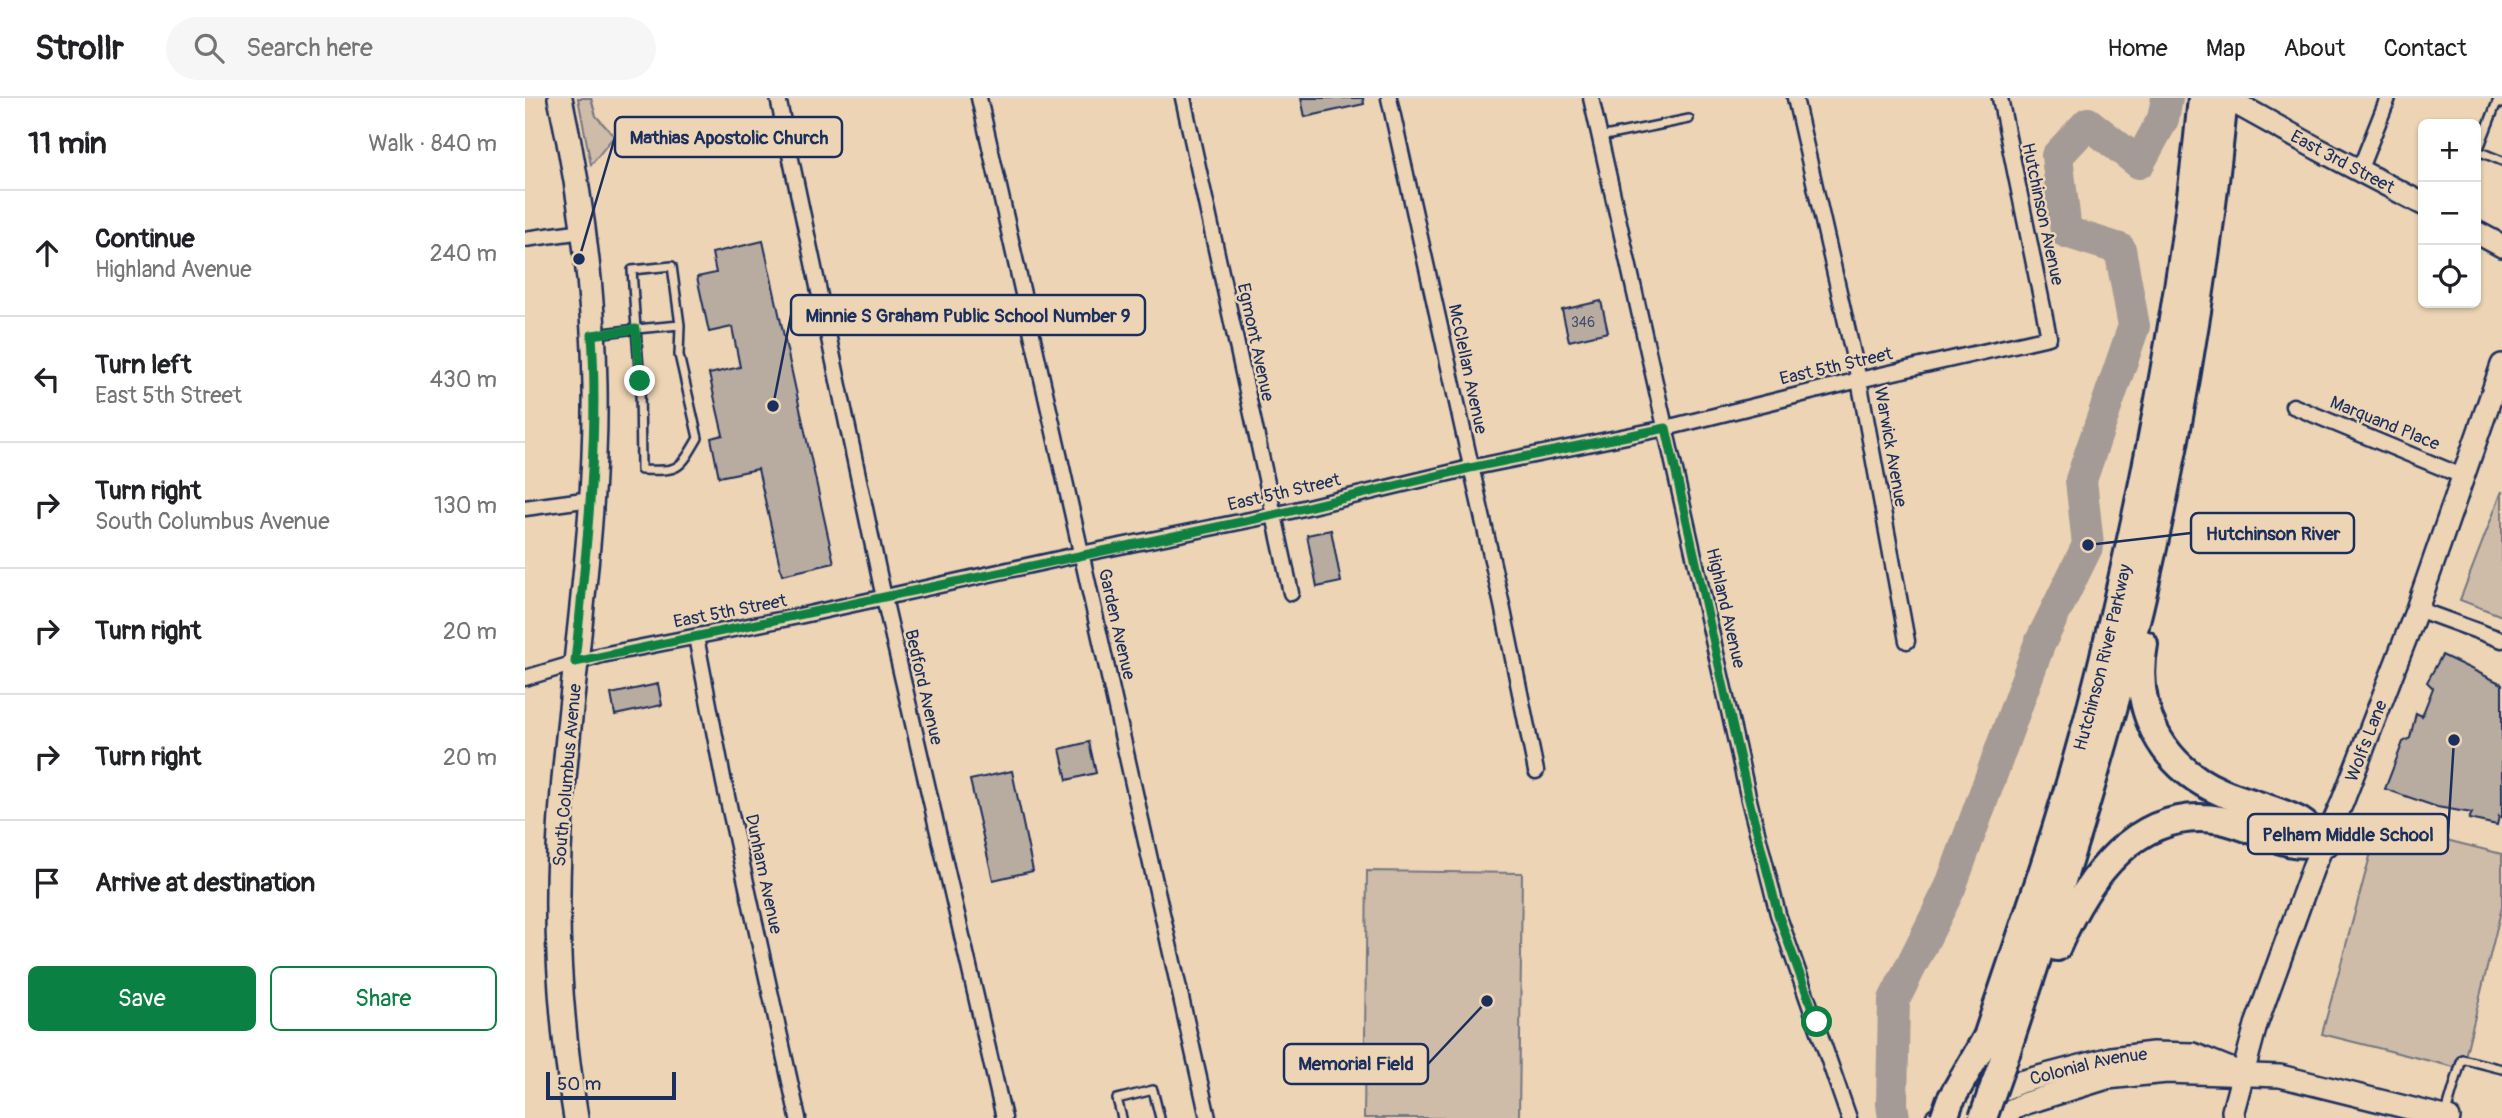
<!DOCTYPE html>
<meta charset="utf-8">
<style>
:root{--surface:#fff;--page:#f6f6f6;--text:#202124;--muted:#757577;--line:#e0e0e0;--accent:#0b8043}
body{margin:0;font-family:Pangolin,sans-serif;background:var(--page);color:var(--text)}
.controls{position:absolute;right:21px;top:21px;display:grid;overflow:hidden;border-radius:10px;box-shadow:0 2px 5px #0004}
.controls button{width:63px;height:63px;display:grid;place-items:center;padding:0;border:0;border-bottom:2px solid var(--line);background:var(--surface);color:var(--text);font:35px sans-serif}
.scale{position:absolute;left:21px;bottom:18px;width:130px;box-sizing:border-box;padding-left:7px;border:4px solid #1b2f5e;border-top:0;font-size:19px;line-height:24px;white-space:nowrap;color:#1b2f5e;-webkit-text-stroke:5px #ecd4b4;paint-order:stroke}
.stop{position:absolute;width:21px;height:21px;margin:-16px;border:5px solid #0b8043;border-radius:50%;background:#fff}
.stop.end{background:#0b8043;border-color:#fff;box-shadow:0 2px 7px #0008}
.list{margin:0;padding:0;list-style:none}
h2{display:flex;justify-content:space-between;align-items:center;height:91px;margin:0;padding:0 28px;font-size:30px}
h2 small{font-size:23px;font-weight:400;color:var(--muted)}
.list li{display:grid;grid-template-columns:46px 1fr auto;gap:21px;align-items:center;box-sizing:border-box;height:126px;padding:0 28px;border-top:2px solid var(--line)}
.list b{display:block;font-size:26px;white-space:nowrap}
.list p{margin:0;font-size:23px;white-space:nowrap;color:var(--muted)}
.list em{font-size:23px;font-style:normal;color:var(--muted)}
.actions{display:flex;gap:14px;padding:21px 28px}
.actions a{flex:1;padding:16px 0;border:2px solid var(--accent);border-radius:10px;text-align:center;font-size:24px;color:var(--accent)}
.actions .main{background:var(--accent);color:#fff}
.icon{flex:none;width:38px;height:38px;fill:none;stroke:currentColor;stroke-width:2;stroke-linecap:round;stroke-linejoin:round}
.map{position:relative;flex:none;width:1977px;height:1020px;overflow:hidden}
header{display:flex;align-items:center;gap:42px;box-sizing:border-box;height:98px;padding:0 35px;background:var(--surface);border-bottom:2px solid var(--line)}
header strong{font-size:33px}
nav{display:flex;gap:38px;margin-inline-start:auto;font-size:24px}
.search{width:490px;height:63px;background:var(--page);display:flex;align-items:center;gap:18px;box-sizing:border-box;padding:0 24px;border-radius:38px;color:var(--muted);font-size:26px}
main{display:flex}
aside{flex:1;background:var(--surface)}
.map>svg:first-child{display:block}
.green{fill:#cebca8;stroke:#747683;stroke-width:2}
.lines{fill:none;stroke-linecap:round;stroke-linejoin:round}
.river{stroke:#a49b96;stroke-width:32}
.building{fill:#b8ab9f;stroke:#1b2f5e;stroke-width:2}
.lane-casing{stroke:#1b2f5e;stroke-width:12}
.street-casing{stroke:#1b2f5e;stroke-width:19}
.secondary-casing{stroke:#1b2f5e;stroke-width:26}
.primary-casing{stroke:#1b2f5e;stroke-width:28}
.highway-casing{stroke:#1b2f5e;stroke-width:32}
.lane{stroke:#ecd4b4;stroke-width:7}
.street{stroke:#ecd4b4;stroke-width:14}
.secondary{stroke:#ecd4b4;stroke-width:21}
.primary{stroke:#ecd4b4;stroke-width:23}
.highway{stroke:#ecd4b4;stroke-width:26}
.highway-bridge-casing{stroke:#1b2f5e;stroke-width:32;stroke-linecap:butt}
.highway-bridge{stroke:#ecd4b4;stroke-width:26}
.route{stroke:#0b8043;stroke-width:9}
.labels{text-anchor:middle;stroke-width:5;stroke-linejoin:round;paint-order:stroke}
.number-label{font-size:14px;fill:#424e6e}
.street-label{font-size:18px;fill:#1b2f5e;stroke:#ecd4b4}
.leader{fill:none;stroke:#1b2f5e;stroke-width:2.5}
.callout-dot{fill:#1b2f5e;stroke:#ecd4b4;stroke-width:2.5}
.callout{fill:#ecd4b4;stroke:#1b2f5e;stroke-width:2.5}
.callout-label{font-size:19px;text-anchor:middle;font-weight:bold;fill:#1b2f5e}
</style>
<header>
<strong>Strollr</strong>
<div class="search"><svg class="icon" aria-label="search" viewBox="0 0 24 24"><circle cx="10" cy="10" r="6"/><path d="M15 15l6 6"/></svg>Search here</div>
<nav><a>Home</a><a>Map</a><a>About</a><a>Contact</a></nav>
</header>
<main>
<aside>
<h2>11 min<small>Walk · 840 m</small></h2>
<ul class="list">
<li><svg class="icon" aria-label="ahead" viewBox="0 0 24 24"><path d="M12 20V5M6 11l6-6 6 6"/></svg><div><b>Continue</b><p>Highland Avenue</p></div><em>240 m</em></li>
<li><svg class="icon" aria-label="left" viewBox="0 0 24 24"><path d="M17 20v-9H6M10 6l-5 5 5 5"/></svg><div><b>Turn left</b><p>East 5th Street</p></div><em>430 m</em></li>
<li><svg class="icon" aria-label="right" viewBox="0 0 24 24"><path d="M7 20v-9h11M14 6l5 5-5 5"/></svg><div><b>Turn right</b><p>South Columbus Avenue</p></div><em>130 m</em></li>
<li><svg class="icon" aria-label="right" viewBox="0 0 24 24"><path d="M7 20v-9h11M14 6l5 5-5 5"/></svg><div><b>Turn right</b></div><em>20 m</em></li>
<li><svg class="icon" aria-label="right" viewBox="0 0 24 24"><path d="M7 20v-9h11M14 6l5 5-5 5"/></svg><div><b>Turn right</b></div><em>20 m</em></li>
<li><svg class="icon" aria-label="arrive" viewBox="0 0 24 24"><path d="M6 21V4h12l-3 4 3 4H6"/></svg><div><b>Arrive at destination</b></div></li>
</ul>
<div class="actions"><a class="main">Save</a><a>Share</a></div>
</aside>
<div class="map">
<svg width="1977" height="1020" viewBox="0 0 1977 1020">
<rect width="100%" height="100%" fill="#ecd4b4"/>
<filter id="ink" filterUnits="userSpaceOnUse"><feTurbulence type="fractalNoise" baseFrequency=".0143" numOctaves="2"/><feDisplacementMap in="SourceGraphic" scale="14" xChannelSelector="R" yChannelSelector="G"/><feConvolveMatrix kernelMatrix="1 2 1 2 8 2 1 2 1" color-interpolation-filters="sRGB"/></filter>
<g filter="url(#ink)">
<path class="green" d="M53,0H66L71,18L89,38L66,67Z
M1977,393V518L1935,502Z
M1854,725L1977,756V809L1937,971L1797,936Z
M842,773L997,775L994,1020H839Z"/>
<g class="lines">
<path class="river" d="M1369,1020L1367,1006L1369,902L1425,790L1514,547L1563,447L1556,382L1609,228L1595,151L1541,134L1532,58L1563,25L1614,65L1638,21L1642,0"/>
</g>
<path class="building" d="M776,0H838L839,6L780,19Z
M238,143L309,465L257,477L233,371L194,379L186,340L198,337L184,276L215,269L207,229L184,234L172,179L191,175L187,155Z
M1076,203L1083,234L1044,243L1037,212Z
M806,432L816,484L792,489L782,437Z
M1917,557L1977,586V720L1974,718L1972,727L1944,721L1947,715L1912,709L1860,691L1878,644L1885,640L1891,615L1897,618L1908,590L1902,584Z
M133,586L137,607L90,617L86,596Z
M564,644L571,675L542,682L535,651Z
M487,673L508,773L468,782L445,682Z"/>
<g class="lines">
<defs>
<path id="lane" d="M1075,39L1164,21
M1953,53L1977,63
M1951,58L1972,4L1977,6
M71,236L111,231L107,172L147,168L155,227L154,257L173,340C154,373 154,373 116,372L115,283L111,231L155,227
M1921,1015L1937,961L1977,971
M597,1020L592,1001L628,992L635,1020"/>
<path id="street" d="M253,0L359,500L479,1020
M454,0L683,1020
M658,0L766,495
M864,0L977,507L1011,673
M1066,0L1224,702L1253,816L1324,1020
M1270,0L1334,282L1382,543
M1834,73L1863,0
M0,141L58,133
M1768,308L1937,378
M0,410L66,401
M1892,511L1977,542
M171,539L199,685L273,1020
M0,580L77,557L274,518L556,456L749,417L945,370L1141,330L1334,282L1524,239L1475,0"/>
<g id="secondary">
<path id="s1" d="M1701,0L1793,51L1898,106"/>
<path d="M1951,134L1977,148"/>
<path id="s2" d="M1412,1020L1495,984L1586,960L1628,955L1668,956L1708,972"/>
<path d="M1469,1020L1501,1005L1582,980L1642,974L1755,978L1924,1020"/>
<path id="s3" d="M1709,1020L1708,1013L1731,927L1789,767L1817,705L1892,511L1977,267"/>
</g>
<path id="primary" d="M35,0C55,92 69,194 70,288C72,423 49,559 38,693C28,802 33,912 51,1020"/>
<g id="highway">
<path d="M1619,546C1607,610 1635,668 1696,694C1719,704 1756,712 1776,724C1785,730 1792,738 1801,744"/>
<path d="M1532,849C1561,782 1611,707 1696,722C1721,727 1744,741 1768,745C1778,747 1790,745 1801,744"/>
<path id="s4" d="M1462,939C1494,842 1529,745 1556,646C1578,568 1596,488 1613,409C1641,274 1664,137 1677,0"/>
<path d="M1482,952C1536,789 1589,627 1626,459C1659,308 1684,154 1699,0"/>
</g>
</defs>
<use href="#lane" class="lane-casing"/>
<use href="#street" class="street-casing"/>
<use href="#secondary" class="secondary-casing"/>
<use href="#primary" class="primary-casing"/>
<use href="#highway" class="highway-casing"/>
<use href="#lane" class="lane"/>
<use href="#street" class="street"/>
<use href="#secondary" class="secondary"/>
<use href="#primary" class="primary"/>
<use href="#highway" class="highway"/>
<defs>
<path id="highway-bridge" d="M1419,1020L1425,1003L1462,939
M1458,1020L1482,952"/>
</defs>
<use href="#highway-bridge" class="highway-bridge-casing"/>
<use href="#highway-bridge" class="highway-bridge"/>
</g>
</g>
<g class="lines" filter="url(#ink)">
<path class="route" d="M115,283L111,231L67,237C74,346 61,455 50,564L749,417L945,370L1141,330L1224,702L1253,816L1292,924"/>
</g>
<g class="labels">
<g class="number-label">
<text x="1058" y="229">346</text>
</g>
<g class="street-label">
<text dy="6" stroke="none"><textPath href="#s1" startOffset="133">East 3rd Street</textPath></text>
<text transform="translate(1518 116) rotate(78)" y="6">Hutchinson Avenue</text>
<text transform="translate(731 244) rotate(78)" y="6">Egmont Avenue</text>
<text transform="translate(1311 268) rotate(-13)" y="6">East 5th Street</text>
<text transform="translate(943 271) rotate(78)" y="6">McClellan Avenue</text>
<text transform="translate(1860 325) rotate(22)" y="6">Marquand Place</text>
<text transform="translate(1366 349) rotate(80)" y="6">Warwick Avenue</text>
<text transform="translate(759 394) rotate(-13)" y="6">East 5th Street</text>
<text transform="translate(1201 510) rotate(77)" y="6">Highland Avenue</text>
<text transform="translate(205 513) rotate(-11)" y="6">East 5th Street</text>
<text transform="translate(592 526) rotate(77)" y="6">Garden Avenue</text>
<text dy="6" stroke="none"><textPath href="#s4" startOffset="397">Hutchinson River Parkway</textPath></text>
<text transform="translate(399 589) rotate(77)" y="6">Bedford Avenue</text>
<text dy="6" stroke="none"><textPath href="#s3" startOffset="401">Wolfs Lane</textPath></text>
<text transform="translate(42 677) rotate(-85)" y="6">South Columbus Avenue</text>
<text transform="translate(239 776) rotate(78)" y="6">Dunham Avenue</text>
<text dy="6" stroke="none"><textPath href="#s2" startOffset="161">Colonial Avenue</textPath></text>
</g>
</g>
<path class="leader" d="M54 161L90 39M248 308L266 217M1563 447L1666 435M1929 642L1923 736M962 903L903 966"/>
<g class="callout-dot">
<circle cx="54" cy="161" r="7"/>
<circle cx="248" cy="308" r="7"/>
<circle cx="1563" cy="447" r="7"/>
<circle cx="1929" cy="642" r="7"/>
<circle cx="962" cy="903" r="7"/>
</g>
<g class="callout">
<rect x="90" y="19" width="227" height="40" rx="7"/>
<rect x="266" y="197" width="354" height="40" rx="7"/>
<rect x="1666" y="415" width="163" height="40" rx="7"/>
<rect x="1723" y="716" width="200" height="40" rx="7"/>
<rect x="759" y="946" width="144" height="40" rx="7"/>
</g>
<g class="callout-label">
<text x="204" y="46">Mathias Apostolic Church</text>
<text x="443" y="224">Minnie S Graham Public School Number 9</text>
<text x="1748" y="442">Hutchinson River</text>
<text x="1823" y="743">Pelham Middle School</text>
<text x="831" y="972">Memorial Field</text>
</g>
</svg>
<div class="controls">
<button>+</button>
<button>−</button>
<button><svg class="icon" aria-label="locate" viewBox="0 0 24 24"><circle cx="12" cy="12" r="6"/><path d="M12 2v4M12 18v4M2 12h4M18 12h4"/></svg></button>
</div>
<div class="scale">50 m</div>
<div class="stop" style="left:1292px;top:924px"></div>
<div class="stop end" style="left:115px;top:283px"></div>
</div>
</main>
